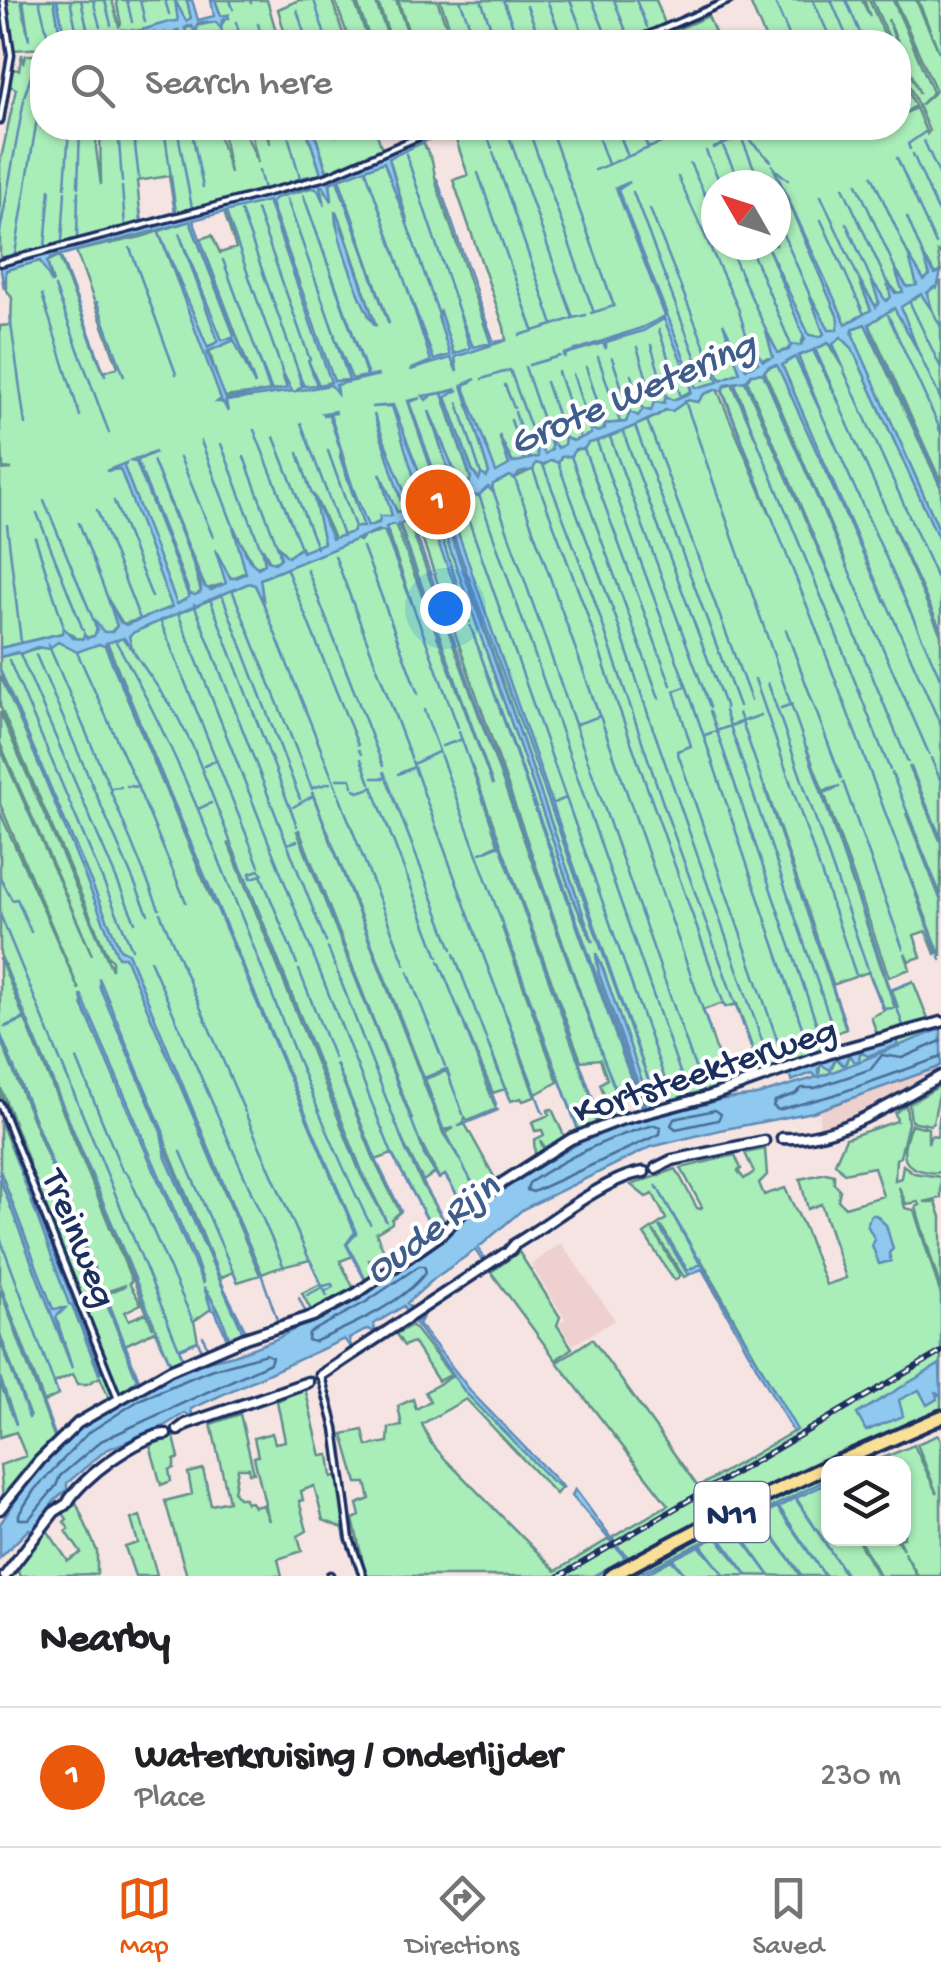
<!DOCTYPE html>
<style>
:root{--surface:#fff;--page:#f6f6f6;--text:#202124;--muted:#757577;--line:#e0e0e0;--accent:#ea580c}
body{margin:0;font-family:"Gochi Hand",sans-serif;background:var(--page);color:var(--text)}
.controls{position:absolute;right:30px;bottom:30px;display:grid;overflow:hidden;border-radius:20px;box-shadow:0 2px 8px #0004}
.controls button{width:90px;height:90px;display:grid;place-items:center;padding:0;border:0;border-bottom:2px solid var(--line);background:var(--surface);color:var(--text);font:50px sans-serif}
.compass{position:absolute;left:701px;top:170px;width:90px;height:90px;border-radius:50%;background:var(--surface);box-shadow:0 2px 8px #0004;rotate:309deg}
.you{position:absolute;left:445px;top:608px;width:35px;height:35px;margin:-25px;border:8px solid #fff;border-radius:50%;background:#1a73e8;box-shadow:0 0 0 15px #1a73e833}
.badge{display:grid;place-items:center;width:65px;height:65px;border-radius:50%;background:var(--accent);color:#fff;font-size:32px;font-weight:700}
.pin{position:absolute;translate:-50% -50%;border:5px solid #fff;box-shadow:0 2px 10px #0006}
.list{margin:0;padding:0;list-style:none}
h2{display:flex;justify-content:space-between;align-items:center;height:130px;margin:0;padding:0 40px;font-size:42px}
h2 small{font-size:32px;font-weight:400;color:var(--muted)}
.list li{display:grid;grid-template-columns:65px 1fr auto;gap:30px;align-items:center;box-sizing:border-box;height:140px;padding:0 40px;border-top:2px solid var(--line)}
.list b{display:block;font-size:38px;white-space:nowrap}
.list p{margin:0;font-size:32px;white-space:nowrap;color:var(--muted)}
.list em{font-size:32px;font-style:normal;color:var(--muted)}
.icon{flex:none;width:55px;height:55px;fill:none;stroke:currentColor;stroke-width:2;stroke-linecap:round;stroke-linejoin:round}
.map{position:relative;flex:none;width:941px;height:1576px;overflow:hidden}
.search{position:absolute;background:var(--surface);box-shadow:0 2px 8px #0004;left:30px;right:30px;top:30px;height:110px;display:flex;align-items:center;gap:25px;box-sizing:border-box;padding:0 35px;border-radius:40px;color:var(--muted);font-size:38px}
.sheet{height:270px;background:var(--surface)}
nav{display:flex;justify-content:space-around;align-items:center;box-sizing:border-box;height:140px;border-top:2px solid var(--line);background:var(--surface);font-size:28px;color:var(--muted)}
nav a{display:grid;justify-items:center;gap:5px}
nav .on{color:var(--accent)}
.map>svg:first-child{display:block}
.built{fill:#eed1ce}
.green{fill:#a9edb9;stroke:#628e8c;stroke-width:2.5;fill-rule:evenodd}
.water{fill:#8fc9ef;stroke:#618bb5;stroke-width:2.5}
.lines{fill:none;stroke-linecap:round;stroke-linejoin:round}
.shore{stroke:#496d98;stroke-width:2.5}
.stream{stroke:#618bb5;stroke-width:2.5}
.street-casing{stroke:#1b2f5e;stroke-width:11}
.secondary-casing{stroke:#1b2f5e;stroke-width:15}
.highway-casing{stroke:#1b2f5e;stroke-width:19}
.street{stroke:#fff;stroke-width:4}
.secondary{stroke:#fff;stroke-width:8}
.highway{stroke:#fadf96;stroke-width:11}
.rail-casing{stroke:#1b2f5e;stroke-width:6}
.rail{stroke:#fff;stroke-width:2.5;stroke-dasharray:8;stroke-linecap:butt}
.labels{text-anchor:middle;stroke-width:8;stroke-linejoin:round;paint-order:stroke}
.shield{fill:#fff;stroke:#5f6d8e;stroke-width:2.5}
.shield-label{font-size:35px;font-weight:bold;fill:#1b2f5e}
.street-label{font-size:38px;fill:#1b2f5e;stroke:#fff}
.water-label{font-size:40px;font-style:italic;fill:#3e5d8a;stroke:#fff}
</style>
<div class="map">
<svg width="941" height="1576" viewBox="0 0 941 1576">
<rect width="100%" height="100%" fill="#f5e4e2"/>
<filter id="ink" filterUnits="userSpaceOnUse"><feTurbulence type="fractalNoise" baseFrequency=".01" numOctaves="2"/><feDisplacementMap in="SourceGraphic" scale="20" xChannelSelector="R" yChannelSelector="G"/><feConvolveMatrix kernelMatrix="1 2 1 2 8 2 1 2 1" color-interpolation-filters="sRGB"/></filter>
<g filter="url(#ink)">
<path class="built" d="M936,1068L939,1074L885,1104L853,1118L819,1127L820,1109Z
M561,1243L615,1320L573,1345L559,1324L565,1319L531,1265Z
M941,1350V1354L616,1545L614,1542Z"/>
<path class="green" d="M5,0H21L29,40L23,0H54L61,41L42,42V48L14,50Z
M57,0H112L119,26L121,24L116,0H187L191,18L188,21L182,19L177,5L178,21C162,22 152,29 137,31C132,31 126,29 121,30L115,35L65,37Z
M215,0H267L279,42H188L185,28L216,22L220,27L228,15L221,16Z
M299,0H332L346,42H287L278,9Z
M335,0H354L369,42H350Z
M356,0H375L390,42H371Z
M377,0H396L411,42H392Z
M398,0H437L452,42H412Z
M440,0H656L665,24L625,42H455Z
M749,0H862L870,17L864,0H869L888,42H767Z
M872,0H893L933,92L920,105L936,91L895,0H916L939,52L918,0H941V254L938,252L941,272L936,274L926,260L930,278L925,281L912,264L917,285L909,288L897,274L903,292L898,294L889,283L891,297L886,302L873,283L879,302L876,307L861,285L871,310L846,324L795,217L839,320L837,330H829L809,293L824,334L820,337L809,335L773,259L804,335L801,345L778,353L766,330L773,357L761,360L750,339L758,363L746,369L727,333L740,373L721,381L710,358L718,383L696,388L687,374L691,391L673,400L667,397L664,403H655L653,410H643L641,416L630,414L626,422L606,424L602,431L595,432L590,426L591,434L573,441L565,438L564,445L558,448L550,441L552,449L549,454L545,455L538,448V457L513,463L504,445L509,465L498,472L494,471L462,384L489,473L487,477L482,475L479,480L472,470L446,397L453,390L442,393L471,480L461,486L435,427L454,490L444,494L432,471L441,498L435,502L426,496L392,405L418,481L421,505L412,508L409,504L383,440L404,511L397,512L384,485L392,516L373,525L356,527L353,532L335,540L314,495L326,540L322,545L302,552L301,549L287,557L279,547L280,560L271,563L263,549L265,564L255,568L234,529L246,571L232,579L221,565L226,583L207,589L195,570L201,592L155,615L123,624L110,603L117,626L111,632L104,633L97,626L95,636L78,639L64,629L62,633L0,648V470L12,469L3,468L2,444L0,468V326L11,325L12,298L6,289V270L40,261L53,282L47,262L59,256L103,372L118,367L76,251L141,237L190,221L234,335L233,338L205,347L159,233L222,399L219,401L225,404V401L292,391L283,377L287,388L284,390L223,397L209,350L235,340L255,384L200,239L212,235L220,253L236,248L224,212L322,185L332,201L330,182L337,179L389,324L339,179L384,162L408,223L389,158L423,142L432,161L437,186L491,344L506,340L504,327L453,180L468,175L456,140L465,137L462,128H898L899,68L915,106L905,113L916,108L927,134L929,131L899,61V48L920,94L888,19L896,42H891ZM716,185H776V245H716ZM335,211L341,222L376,326L369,317L336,224Z
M708,16L719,42H648Z
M40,51H42V128H97L96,148L101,185L100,128H217L230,173L222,128H244L258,163L250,128H264L270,144L268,128H306L322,177L0,262V163L16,89L10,86L11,69L19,70L22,54L24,64L26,55H35L34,64ZM169,176L175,213L141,222L137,181Z
M313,128H352L355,135L354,128H375L382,149L337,171H327Z
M941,282V429L938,426L941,433V482L869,324L894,308L913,339L900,307L921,294L929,303L928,291Z
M865,324L941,488V534L853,336L854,328Z
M841,336L852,348L941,544V585L934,572L941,588V630L893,527L941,635V838L909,766L941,843V895L906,813L941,901V957L902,855L937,953L935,954L926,931L914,935L921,957L909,961L905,953L910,969L889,977L824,793L840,786L823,791L806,746L895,1008H898L892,990L913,981L930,1024L879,1039L871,1017L885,1010L868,972L833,985L765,786L846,1029L834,1034L838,1047L826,1049L821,1040L824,1051L812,1056L807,1044L811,1058L761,1073L737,1004L726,1007L723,1003L703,1010L729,1088L705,1095L701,1083L703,1094L674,1103L665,1080L649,1086L657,1107L645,1110L637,1093L618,1100L624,1113L613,1118L600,1084L607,1079L600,1059L581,1061L471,764L498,844L487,850L500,845L596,1110V1123L580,1133L502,927L558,1082L536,1094L506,1015L535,1097L523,1101L521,1098L511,1101L490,1048L505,1089L493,1093L464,1024L496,1109L468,1121L465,1117L464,1122L458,1126L465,1124L497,1182L479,1191L470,1179L476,1193L463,1204L445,1175L439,1178L420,1140L424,1155L435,1173L423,1181L401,1138L421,1182L446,1226L435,1233L392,1154L376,1160L336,1063L375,1162L400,1212L392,1219V1223L376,1233L384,1251L369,1260L378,1276L367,1282L353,1256L340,1261L355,1291L312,1312L302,1293L321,1284L310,1260C292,1265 280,1266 262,1274L198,1129L260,1275L238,1282L233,1272L220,1278L99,979L161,1132L166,1158L243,1333L234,1339L229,1338L220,1313L207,1291L211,1309L194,1321L198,1341L179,1349L184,1361L172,1366L155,1331L125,1345L107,1298L109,1293L126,1285L106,1292L102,1289L0,1033V958L24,1018L4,1027L25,1019L132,1281L129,1283L141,1304L125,1312L129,1320L146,1313L153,1328L0,954V812L79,990L0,804V748L92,955L0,743V712L112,970V960L108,957L0,706V675L68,831L0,670V657C20,652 40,649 58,642L78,649L99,644L105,646L214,905L107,642L121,637L130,646L129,636L134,632L249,583L255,585L263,601L260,579C292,566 322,553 355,539L360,541L364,536L384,530L412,603L386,527L395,523L493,785L400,525L408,519L596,1039L415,518L424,513L429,515L458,590L433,511L435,505L443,504L473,583L449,502L458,499L468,516L464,498L488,487L492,489L493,484L510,476L515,478L533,469L536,463L544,465L552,460L558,462L561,457C571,454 580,447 588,443C607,434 651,423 665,410L672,411L688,400L698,402L704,394L717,389L771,516L722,388L732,383L755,437L735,384L744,379L846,613L747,380L751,374L763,373L846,562L764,370L775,365L780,367L858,542L782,365L795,357L812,392L798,356L813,350L823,370L815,349L828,343L842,366L833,344ZM440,505L452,535L592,942L573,898L436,509ZM497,700L636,1089L635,1090ZM312,792L424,1078L447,1069L450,1078L446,1071L425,1079L442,1127L444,1130L454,1128L446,1133L459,1158L443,1133ZM299,830L412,1119V1120L297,831ZM228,842L246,879L363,1174L387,1222L361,1175ZM596,954L603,969L650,1106L645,1103L599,974ZM81,995L196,1261L204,1284L83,1006Z
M941,1024V1029L928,1037L819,1077L820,1066L826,1065L831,1069L836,1058L846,1065L848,1055L855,1062L861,1052L869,1056L896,1045L899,1037L923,1033V1030Z
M0,1038L138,1382L115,1394L110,1400L100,1377L87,1384H78L73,1374L54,1383L58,1395L44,1402L0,1284V1179L70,1362L56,1317L64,1309L53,1310L0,1171V1120L101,1373L0,1115V1091L29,1162L0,1086Z
M941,1085L933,1122L930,1125L911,1121L909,1104Z
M906,1104L908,1123L900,1157L896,1159L895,1180L901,1178L903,1165L914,1173L941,1177V1198L924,1202H936L941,1217V1290L919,1218L916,1207L920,1205L918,1202L906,1204L899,1187L905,1208L914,1210L941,1295V1350L614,1542L613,1537L668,1505L557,1362L592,1339L698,1487L796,1430L703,1263L701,1260V1264L688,1271L661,1226L688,1275L684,1277L653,1230L680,1276L675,1280L670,1274L644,1234L666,1219L653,1194L646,1197L631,1185L676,1169L697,1208L700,1209L702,1207L681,1168L735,1155L741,1169L738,1171L744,1179L754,1172L745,1153L765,1149L767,1175L759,1183L764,1195L785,1188L805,1229L826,1285L846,1278L821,1204L808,1209L800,1179L826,1173L834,1175V1183L840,1190L838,1200L845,1207L883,1196L874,1167L844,1173L835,1163L846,1138L897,1121L895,1113Z
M941,1104V1170L937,1173C898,1170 900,1156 911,1124L928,1128V1143L931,1135L937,1136Z
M552,1109L565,1138L546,1149L540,1140L544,1150L535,1155L534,1140L544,1135L542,1130L535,1131L532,1122L549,1115L548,1110Z
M519,1252L560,1317L557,1325L572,1348L556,1360L491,1272Z
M0,1289L55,1439L3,1499L0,1465L26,1456L16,1432L0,1437V1383L16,1424L0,1377V1341L30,1418L0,1334Z
M412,1325L451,1375L438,1381L413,1342L404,1346L396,1334Z
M941,1354V1416L607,1576H563Z
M455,1375L465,1392L561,1488L556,1494L466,1399L422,1424L431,1443L447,1461L556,1571L609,1539L612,1543L556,1576H366L353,1519L360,1516L357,1504L370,1499L366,1483H357L343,1434L363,1430L367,1446L388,1442L389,1428L402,1426L398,1406L413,1399L416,1409L430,1401L425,1392Z
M305,1388L321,1456L329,1455L332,1477L339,1475L349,1538L345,1539L343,1528L323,1520L314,1486L301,1491L303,1500L299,1501L307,1531L298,1536L302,1551L278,1559L282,1576H187L165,1501L192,1494L188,1473L203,1469L211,1505L229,1501L211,1424L240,1414L254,1473H249V1468H238L234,1492L239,1498H245L246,1503L251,1502L254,1507L263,1505L269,1521L254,1457L258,1456L254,1438L272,1433L275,1443L285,1441L277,1401Z
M938,1435L941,1441V1576H918L904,1552L917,1576H880L859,1539H896L903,1549L898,1539L904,1538V1464L871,1463L914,1445L937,1494L917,1444Z
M174,1437L179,1458L174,1460V1468L169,1470L171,1481L161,1485L150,1445Z
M828,1474V1479L643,1572L639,1570Z
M828,1482V1538L857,1539L878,1576H847L840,1566L845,1576H802L790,1560L800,1576L645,1574L671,1560L676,1564L673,1559L699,1546L703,1549L701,1544L716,1537L720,1540L719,1536Z
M75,1500L97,1551V1574L21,1576L16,1569L47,1530L68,1561L81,1553L66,1531L69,1529L64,1522L67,1519L62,1512Z
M140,1516L157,1575L156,1576H135L125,1547L138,1543L131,1519Z"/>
<path class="water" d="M54,0H57L65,37L110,32L116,35L120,30C126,30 131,31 137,31C150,29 161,22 178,21L175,0L186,21L191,18L187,0H192L198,20L214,16L211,0H215L221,16L228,15L229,18L222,20L221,28L216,22L198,23L196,27L200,42L191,25L185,28L188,42H184L178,30L173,34L175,42L165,33L163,42H159L154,33L133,35L123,42L118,38L99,42H55L61,40Z
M306,128H313L326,170H333L326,175L327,179L445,128H454L389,158L407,224L384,162L339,179L389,324L337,180L330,183L332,201L323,186H320L325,206L318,190L311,187V183L323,179Z
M772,164L846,324L871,310L859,279L876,307L879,302L871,279L886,301L891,297L886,280L895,293L903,292L894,266L907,287L917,285L908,254L924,280L930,275L923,255L935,274L941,272L937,288L934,287L927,293L933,312L921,294L901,307L918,351L894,308L869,324L879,352L865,324L854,328L852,333L941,534V544L852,348L841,337L833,344L845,371L831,345L828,343L815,349L842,409L813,350L798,356L822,415L795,357L782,365L885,602L777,365L768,367L763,373L751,374L746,381L726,384L722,391L717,389L704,394L698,402L688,400L672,411L665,410C658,417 600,442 588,443L584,449H575L571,456L561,457L558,463L552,460L543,465L536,463L533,470L519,473L515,479L510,476L493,484L492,491L488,487L478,496L468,495L464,499L470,523L460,501L448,504L658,1107L442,503L433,506V511L470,623L426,513L417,516L414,522L407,519L398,526L392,524L386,527L388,532L379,530C340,546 300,563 260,579L264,605L255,585L249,583L134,632L129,636L133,651L124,638L106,643L356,1232V1234L347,1244L366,1282L346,1244L355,1232L105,646L99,644L77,652L58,642L48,649L37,647L20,654L17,652L0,657V648C21,643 40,639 62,633L63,627L73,638L83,639L84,634L87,638L94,636L97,630L93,619L104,632H112L117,626L108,599L120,622L126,625L172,607L120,469L106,471L126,463L124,467L177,604L189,597L136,462L129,461L156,452L138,460V463L190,594L195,595L201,592V584L153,460L205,587L211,590L226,583L215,549L230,578H236L246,573L232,523L249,560L258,568L265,564L262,548L268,561L275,563L281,558L278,547L288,557L300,548L302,552L324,543L313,494L332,539L352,532L355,527H364L340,457L341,451L329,415L324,413L336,411L330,414L342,452L341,458L368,526L379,523L380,516H392L380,473L397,512L404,510L374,414L409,504L415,508L422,503L392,406L371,407L393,405L431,502L441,498L408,401L421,398L409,402L439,485L444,494L450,495L454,487L429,411L461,486L469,484L471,477L442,393L432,395L426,400L423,396L459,390L446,397L472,470L479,480L481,474L487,477L489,473L462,385L476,379L465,385V390L496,472L509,465L499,435L512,463L538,457L536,442L545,454L552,449L550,440L558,448L564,445L565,438L573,441L591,434L585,412L593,430L598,432L605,429V424L626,422L630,412L638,416L643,409L651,411L654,402L664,403L666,396L673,400L691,393V384L664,319L643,331L606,342V349L603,343L566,354L565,358L564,354L641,328L665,316L616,188L630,182L618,190L696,388L718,382L706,350L721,380L740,372L723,323L746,369L758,363L747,337L763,361L773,357L766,330L778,353L789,350L791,345H801L805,340L769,250L809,335L820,337L824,334L808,291L829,330H837L839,320Z
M308,184L309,188L275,198L271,203L334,381L349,380L334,335L352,379L367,376L303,194L368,376L379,375L336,385L337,393L331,385L296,391L302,386L298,373L304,386L317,385L308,360L319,385L331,382L268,201L193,220L255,385L234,340L207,352L226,399L270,391L257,353L272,391L287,388L281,369L292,391L226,401L228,412L223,402H217L221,399L159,232L208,348L218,341L179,233L222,340L233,338L234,334L190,221C143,235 97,245 50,258L47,262L52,283L40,261L6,270L4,289L0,265Z
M336,211L376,326C363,311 333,230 336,211Z
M409,293L434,360L450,355L438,317L440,312L454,354L470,348L459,312L473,347L491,343L476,294L494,342L507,340L455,357L457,372L451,358L410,370L431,361Z
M440,505L593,942L573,898L436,509Z
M470,625L645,1110L583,1131L596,1123L594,1115L596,1110L599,1123L624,1113L604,1060L625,1112L642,1109Z
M0,670L120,949L128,953L263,1279L125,957H118Z
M596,953L603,969L651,1106L647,1107L645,1103L599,974Z
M99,978L163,1131L168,1155L224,1288L247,1334L229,1343L215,1311L211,1309L204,1287L221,1316L229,1338L234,1339L243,1333L166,1158L161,1131L100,988Z
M81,994L196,1261L203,1284L83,1006Z
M941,1029V1065L936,1068L813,1112L720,1130L651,1147L523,1209L478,1248L484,1258L482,1260L475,1250L435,1278L407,1303L413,1310L433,1296L409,1314L404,1306L374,1324L375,1332L368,1329L349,1339L352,1349L344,1339L191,1409L193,1418L185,1413L164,1426L106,1450L67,1483V1490L56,1499L32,1530L29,1529L0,1558V1524L28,1482L71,1434L136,1390L208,1361L234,1355L274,1340L360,1294L512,1183L584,1140L652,1114L702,1102L757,1095L817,1077L812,1073L792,1081L788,1071L848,1049L887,1044L899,1037L897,1045L868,1056L860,1052L859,1061L855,1062L849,1055L844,1066L836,1058L830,1070L822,1065L818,1069L820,1077Z
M0,1033L101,1289L109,1293L107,1298L139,1380L126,1389L137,1379Z
M0,1115L101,1373L99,1374L72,1305L69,1304Z
M0,1171L53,1309L65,1308L56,1317L72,1368L0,1179Z
M656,1185L797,1430L793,1432L702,1269L688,1275L659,1226L688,1270L700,1264Z
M871,1215H876L886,1225L893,1249L889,1253L891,1261L879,1264L872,1245L875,1240L867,1225Z
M423,1317L419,1324L473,1394L564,1488L552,1481L465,1392L415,1323Z
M940,1364L941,1396L936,1393L937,1399L927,1405L919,1390L899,1400L903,1416L866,1431L857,1414Z
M828,1479L826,1484L796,1498L847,1576L795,1498L779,1507L825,1576L777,1507L759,1516L802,1576L757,1516L736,1528L770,1576L734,1528L719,1536L748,1576L716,1537L701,1545L725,1576L699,1546L673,1559L686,1576L671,1560L646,1574L647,1576H636L639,1572L627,1560L593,1576L625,1558L572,1496L575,1489L616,1545L643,1572Z"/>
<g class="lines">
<path class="shore" d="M941,1041L902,1058L882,1055L871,1069L815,1088H802L795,1094L775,1101L773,1106L778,1110L834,1095L941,1057
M715,1110L721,1114L718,1120L676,1129L671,1125L674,1119Z
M654,1125L661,1127L660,1134L533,1192L527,1190L529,1183C567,1157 609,1137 654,1125Z
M419,1266H424L426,1272C402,1304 350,1326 314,1342L308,1340L309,1333L366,1302Z
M266,1354L272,1357L270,1363L101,1441L60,1476L56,1486L29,1519H19V1514L35,1489L88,1433L141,1399L210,1370Z"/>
<path class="stream" d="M22,0L29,39
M39,0L48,37
M70,0L76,29
M81,0L87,28
M93,0L100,27
M105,0L111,25
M127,0L132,22
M140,0L145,22
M165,0L169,14
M230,0L233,9
M250,0L251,3
M314,0L327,42
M460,0L476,42
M481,0L496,42
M503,0L519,42
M547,0L563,42
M570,0L586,42
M592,0L609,42
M614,0L629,39
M636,0L647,27
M774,0L792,42
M813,0L832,42
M831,0L849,42
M846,0L864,42
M940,0L941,2
M527,6L541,42
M297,10L307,42
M236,22L242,42
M258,24L263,42
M221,28L225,42
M694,30L699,42
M147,33L149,42
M675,40L676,42
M24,97L32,73
M118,128L122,182
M133,128L139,179
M177,128L192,208L186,210
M191,128L203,187
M286,128L300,178L315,175
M333,128L336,136
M484,128L492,148
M506,128L573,318L553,325
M528,128L593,310
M550,128L614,306L591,313
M595,128L608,164
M617,128L627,154
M640,128L648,148
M686,128H687
M745,136L771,161
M741,137L761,185
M671,139L697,128
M924,141L941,178
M722,144L741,185
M714,148L734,140
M910,149L908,144L925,132
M706,151L721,185
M493,152L553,325L520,335
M406,154L459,312
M913,154L941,218
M897,158L936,244
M690,163L716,219
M595,170L668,140L663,128
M259,171L264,189
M366,171L409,293
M777,171L788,180
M478,173L533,330
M872,176L908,254
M678,177L738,308L747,337
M437,179L477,294
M289,182L298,179
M857,184L894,266
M65,187L69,128
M78,187L80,128
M843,187L886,280
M633,192L704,380
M821,196L859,279
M287,199L335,336
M650,209L706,350
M257,210L310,360
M241,211L300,376
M226,212L282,370
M907,217L923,255
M154,218L176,212L164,128
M776,218L808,291
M821,220L864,314
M136,223L142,222L140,208
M846,223L871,279
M407,224L439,315
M109,230L125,226L122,187
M0,232L24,100
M77,239L78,191
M72,240L99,233
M56,244L62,242L65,191
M728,245L766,330
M749,245L791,345
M767,245L769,250
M130,248L176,374
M25,252L45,247L50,189
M60,255L105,375
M0,258L15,254L42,88
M223,260L257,353
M55,287L109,433
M42,295L80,416
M97,302L124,376
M910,303L941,368
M933,312L941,327
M888,315L941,431
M10,317L25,424
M573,318L586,315
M659,330L681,397
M651,345L666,396
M637,347L654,402
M879,351L941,485
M918,351L941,400
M598,357L620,422
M612,358L630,412
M529,365L560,356
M525,367L550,440
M586,367L605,424
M844,371L941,587
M558,372L580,437
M763,373L929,754
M573,374L585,412
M631,375L643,409
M482,379L510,370L536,442
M746,381L848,617
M546,382L565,438
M505,385L514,408
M734,385L832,623
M722,391L817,631L938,953
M685,401L905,1031
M458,403L481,474
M841,409L941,632
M515,412L530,459
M324,415L336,413
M330,415L356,498
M822,415L941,680
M511,420L524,460
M647,420L751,700
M301,423L343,536
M635,426L739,706
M254,430L302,550
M623,432L726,708
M274,437L317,548
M610,437L710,707
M201,441L232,523
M597,442L695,710L807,1042
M221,444L261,549
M584,449L671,685
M328,451L355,527
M298,453L312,495
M571,456L659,698
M180,457L213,537
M244,457L278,548
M558,463L616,618L653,729
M543,465L593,596L667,815L761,1074
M533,470L586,611L618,706
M515,479L599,715
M492,487L704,1093
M479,495L689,1098
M44,500L93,619
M114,501L152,597
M97,510L140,619
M37,513L83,630
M411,520L604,1060
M79,523L108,599
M398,523L492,784
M470,524L566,798L554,803
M7,525L21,642
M385,531L458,727
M35,537L63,624
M363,547L418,694
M335,556L411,758
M307,569L383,766
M287,570L358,745
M233,592L312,789
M222,595L300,799
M210,599L297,826
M885,599L941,726
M194,604L287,844L297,841
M264,605L337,790
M178,613L392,1154L432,1229
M160,620L259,866
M849,620L908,762
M833,626L890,770
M786,630L841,778
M115,640C221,825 276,1034 370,1224
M48,644L110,788L121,787
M133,651L176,714L193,747L362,1174L386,1221
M77,652L138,787L127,786
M20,654L135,922
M36,655L148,914
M9,660L132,949
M755,679L856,975
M768,683L869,972
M685,687L674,691L691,746L677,751L786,1065
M619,708L725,1007
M781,708L792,704
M424,710L578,1130
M710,711L821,1037
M725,711L834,1031
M739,713L846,1026
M577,724L600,716L710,1030
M654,731L772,1069
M459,732L499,843
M705,735L761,715
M442,746L460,740
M359,750L361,754
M931,758L941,782
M361,759L370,783
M412,761L478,941
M415,763L438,752
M204,766L215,761
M911,767L941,840
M384,772L452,949
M892,773L941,898
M398,774L414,767
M373,778H385
M337,779H351L353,786
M843,782L903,949
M372,786L438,957
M138,788L186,902
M312,788L330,783
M355,789L358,792L371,788
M110,790L159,909
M823,792L839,787
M312,793L444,1131L478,1193
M338,793L405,965
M566,798L673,1102
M293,807L311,797
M198,809L211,803
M299,832L425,1155L439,1179L445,1175L462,1203
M288,846L326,942
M481,853L500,844L597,1110
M0,877L12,900L17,899L31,932
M251,878L250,873L259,870L263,874
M252,878L261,875L297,964
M160,913L245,1112
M0,914L184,1361
M479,944L543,1113
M328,948L408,1155L446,1224
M454,954L509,1099
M939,956L941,960
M150,960L283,1265
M439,961L496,1104
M3,962L171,1365
M299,970L334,1058
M408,972L445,1066
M871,977L883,1009L895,1008
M893,989L909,983
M5,1027L25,1019
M822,1041L826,1051
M808,1045L812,1057
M77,1059L122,1170L128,1174L193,1321
M336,1064L376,1160L401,1211
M425,1078L446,1069L463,1114
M246,1115L309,1259
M459,1126L498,1110
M181,1152L237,1281
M0,1238L58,1394
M311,1262L327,1296
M263,1279L279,1325
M0,1286L56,1438
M323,1286L332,1284L333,1287L326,1291
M307,1295L323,1287
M299,1298L307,1315
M319,1307L329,1300
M203,1336L208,1350
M0,1337L29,1418
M198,1341L202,1351
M180,1348L195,1342
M0,1380L16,1424"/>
<defs>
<path id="street" d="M632,42L730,0
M0,120L11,55L3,0
M0,263L326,177L439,128
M0,1104L118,1398
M321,1376L335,1428L350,1539L363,1576
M330,1575V1576"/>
<path id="secondary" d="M782,1138C837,1141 894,1102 941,1076
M656,1168L672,1160L764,1141
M509,1251L515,1244C549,1224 607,1176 644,1172
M321,1375L504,1254
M178,1430L186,1424L308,1382
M68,1502C80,1479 140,1435 166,1434
M0,1509L40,1460L78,1423L170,1370L245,1338L313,1316L357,1293L440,1235L474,1201L571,1139L620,1120L710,1096L839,1050L941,1022
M5,1576L54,1512L65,1505"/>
<path id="highway" d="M834,1464L941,1417
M611,1576L731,1512L828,1466"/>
</defs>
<use href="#street" class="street-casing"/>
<use href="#secondary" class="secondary-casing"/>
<use href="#highway" class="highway-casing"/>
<use href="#street" class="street"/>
<use href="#secondary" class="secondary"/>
<use href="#highway" class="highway"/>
<defs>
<path id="rail" d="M560,1576L941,1352"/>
</defs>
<use href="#rail" class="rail-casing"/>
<use href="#rail" class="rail"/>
</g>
</g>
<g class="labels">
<rect class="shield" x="694.5" y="1482" width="75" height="60" rx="8"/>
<g class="shield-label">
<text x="732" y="1524">N11</text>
</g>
<g class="street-label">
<text transform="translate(704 1068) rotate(-18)" y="13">Kortsteekterweg</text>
<text transform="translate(82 1237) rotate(68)" y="13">Treinweg</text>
</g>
<g class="water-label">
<text transform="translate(631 390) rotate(-23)" y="14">Grote Wetering</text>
<text transform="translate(430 1226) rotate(-37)" y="14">Oude Rijn</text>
</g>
</g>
</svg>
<div class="controls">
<button><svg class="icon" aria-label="layers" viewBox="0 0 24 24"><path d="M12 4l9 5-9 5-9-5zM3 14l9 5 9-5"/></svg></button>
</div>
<svg class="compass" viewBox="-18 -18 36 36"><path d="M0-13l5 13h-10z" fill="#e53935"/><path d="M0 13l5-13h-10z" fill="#757577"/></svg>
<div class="you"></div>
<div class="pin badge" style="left:438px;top:502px">1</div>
<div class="search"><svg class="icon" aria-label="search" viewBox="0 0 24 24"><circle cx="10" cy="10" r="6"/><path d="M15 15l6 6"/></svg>Search here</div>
</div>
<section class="sheet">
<h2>Nearby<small></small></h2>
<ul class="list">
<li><span class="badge">1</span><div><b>Waterkruising / Onderlijder</b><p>Place</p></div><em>230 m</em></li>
</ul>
</section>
<nav>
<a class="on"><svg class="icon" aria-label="map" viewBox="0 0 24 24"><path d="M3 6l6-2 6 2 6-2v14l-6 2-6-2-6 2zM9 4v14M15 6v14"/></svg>Map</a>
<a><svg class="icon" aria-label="directions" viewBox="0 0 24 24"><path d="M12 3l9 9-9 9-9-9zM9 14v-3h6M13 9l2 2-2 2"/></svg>Directions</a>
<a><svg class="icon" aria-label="saved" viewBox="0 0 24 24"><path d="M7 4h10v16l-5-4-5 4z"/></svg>Saved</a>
</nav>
